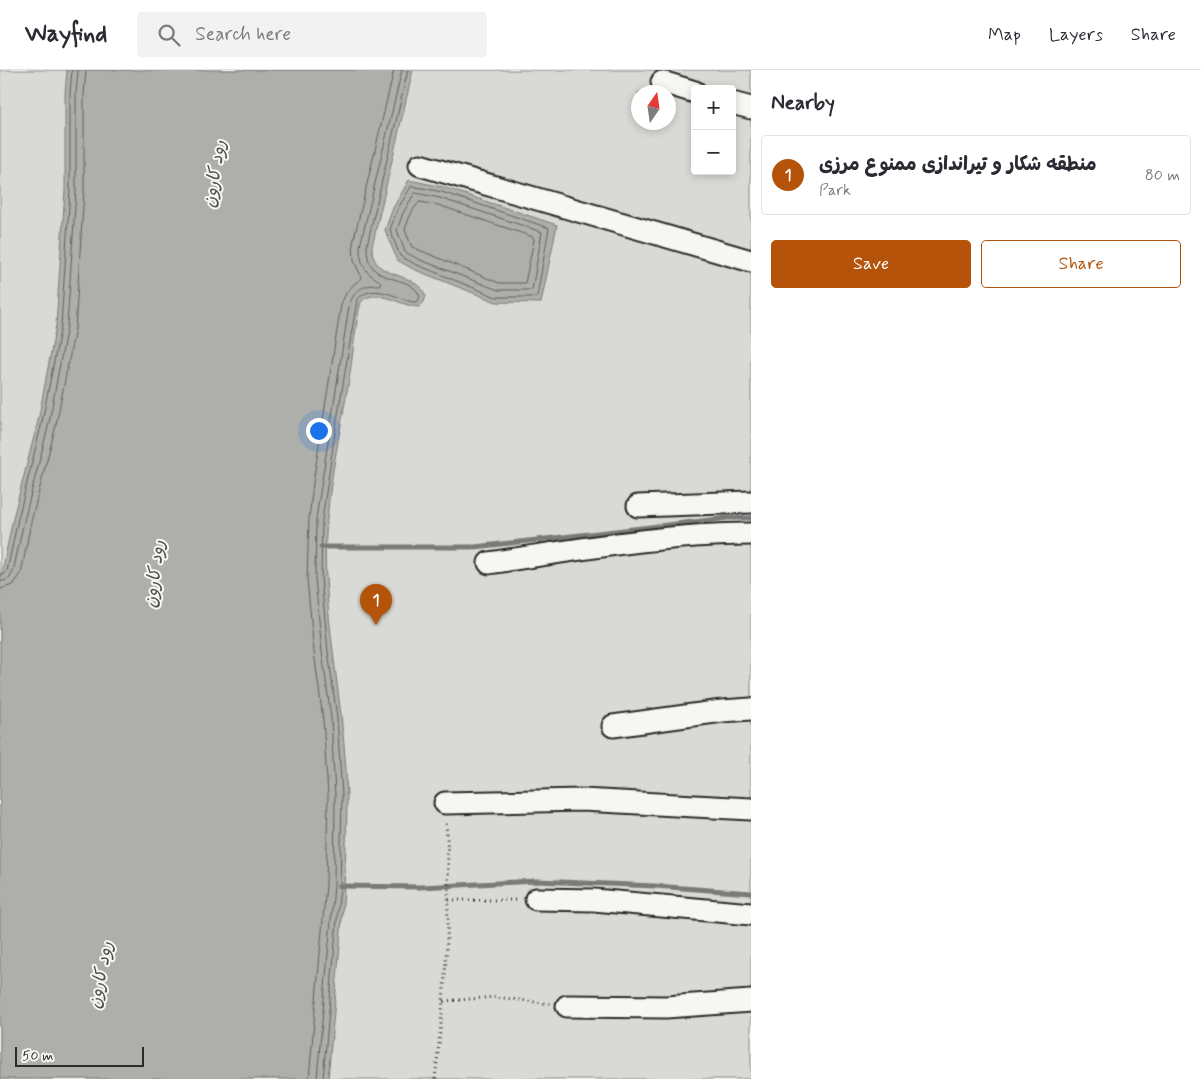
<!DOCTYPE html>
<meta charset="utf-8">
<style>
:root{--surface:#fff;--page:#f2f2f3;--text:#2b2b33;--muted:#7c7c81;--line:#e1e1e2;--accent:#b45309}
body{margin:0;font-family:Mynerve,"Playpen Sans Arabic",sans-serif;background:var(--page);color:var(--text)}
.controls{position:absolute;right:15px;top:15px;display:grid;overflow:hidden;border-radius:5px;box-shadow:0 2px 8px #0003}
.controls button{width:45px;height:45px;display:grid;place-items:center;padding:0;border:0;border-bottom:1px solid var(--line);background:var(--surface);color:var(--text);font:25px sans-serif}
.compass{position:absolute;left:631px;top:15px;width:45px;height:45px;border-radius:50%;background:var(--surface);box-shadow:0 2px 8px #0003;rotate:13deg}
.scale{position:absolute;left:15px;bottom:12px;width:129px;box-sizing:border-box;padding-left:5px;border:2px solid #2b2b2b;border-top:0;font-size:14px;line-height:18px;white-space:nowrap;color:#2b2b2b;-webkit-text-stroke:4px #f6f6f2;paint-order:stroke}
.you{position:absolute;left:318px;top:360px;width:18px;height:18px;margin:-12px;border:4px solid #fff;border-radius:50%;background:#1a73e8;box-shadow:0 0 0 8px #1a73e833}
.badge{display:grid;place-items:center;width:32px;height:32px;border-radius:50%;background:var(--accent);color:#fff;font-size:16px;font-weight:700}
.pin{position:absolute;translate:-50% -41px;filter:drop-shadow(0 1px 2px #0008)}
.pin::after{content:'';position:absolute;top:26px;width:18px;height:15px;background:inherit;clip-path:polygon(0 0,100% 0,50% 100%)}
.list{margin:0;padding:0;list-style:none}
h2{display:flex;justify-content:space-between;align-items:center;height:65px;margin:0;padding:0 20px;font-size:21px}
h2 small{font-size:16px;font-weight:400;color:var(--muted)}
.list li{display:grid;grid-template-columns:32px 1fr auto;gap:15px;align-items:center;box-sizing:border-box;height:80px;margin:0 10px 10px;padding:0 10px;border:1px solid var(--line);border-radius:5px}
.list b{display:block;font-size:19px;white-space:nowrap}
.list p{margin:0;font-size:16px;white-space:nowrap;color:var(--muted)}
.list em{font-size:16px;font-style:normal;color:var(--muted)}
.actions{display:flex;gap:10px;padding:15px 20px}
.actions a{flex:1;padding:11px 0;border:1px solid var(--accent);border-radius:5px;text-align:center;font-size:18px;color:var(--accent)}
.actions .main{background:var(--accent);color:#fff}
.icon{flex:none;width:28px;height:28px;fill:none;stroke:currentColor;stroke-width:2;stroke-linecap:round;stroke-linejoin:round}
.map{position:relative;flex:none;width:751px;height:1009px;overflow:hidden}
header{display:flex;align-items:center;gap:30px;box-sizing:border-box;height:70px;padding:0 25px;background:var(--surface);border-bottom:1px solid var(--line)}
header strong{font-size:24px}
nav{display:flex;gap:28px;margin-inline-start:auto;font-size:18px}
.search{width:350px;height:45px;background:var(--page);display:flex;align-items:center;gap:12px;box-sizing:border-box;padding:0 18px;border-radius:5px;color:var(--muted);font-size:19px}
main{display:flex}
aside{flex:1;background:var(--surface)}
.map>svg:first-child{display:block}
.green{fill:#d9d9d5;stroke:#828280;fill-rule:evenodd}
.water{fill:#aeaeab;stroke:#7a7a78}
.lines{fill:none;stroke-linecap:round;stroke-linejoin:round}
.shore{stroke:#5f5f5e;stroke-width:1}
.stream{stroke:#7a7a78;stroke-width:5}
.minor-casing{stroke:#2b2b2b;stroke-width:25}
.path{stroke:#2b2b2b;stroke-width:3;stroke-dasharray:1 4;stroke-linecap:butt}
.minor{stroke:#f6f6f2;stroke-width:21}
.labels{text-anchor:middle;stroke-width:4;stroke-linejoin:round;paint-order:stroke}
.water-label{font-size:18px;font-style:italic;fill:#525251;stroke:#f6f6f2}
</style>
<header>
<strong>Wayfind</strong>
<div class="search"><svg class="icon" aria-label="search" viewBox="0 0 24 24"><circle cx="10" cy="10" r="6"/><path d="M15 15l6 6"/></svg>Search here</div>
<nav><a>Map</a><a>Layers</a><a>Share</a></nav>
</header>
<main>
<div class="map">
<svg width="751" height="1009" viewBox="0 0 751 1009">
<rect width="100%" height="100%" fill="#f6f6f2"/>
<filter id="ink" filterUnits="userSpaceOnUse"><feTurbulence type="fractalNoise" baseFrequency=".02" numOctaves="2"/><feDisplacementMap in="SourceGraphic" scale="10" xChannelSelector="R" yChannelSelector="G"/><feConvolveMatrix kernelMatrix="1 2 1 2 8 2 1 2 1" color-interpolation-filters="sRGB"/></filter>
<g filter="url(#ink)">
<path class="green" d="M0,0H751V1009H0ZM695,19H732V101H695ZM638,22H668V52H638Z"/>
<path class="water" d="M67,0H413L372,177C372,212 413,198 426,226L424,232L419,237C402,237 375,216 361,232C355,254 353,286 349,310C338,375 322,442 326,508C330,582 346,654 347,727C347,822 336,915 328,1009H0V512L13,448L38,351L56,255L65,120V23Z
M409,110L443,117L557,155L541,233L496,232L413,199L397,190L385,160L393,138Z"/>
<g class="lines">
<path class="shore" d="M412,116L442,122L549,158L537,227H496L415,194L400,186L390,160L397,140Z
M416,123L440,128L542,162L532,220H498L418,189L405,182L397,160L403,143L414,124Z
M420,132L438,135L533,167L534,170L525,213H499L412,177L405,160C408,150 412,138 420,132Z
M0,505H4L7,501L18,449L42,352L61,256L70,120V23L72,0
M0,512L9,509L13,502L24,451L49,353L67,256L76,121V23L78,0
M0,519L13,515L21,504L31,452L56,355L75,259L84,121V24L86,0
M309,1009L326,815L328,726L323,649L314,582L307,509L309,449L313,413L341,235C345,222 351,216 362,208L354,191L353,173L394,0
M317,1009L334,816L335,726L331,648L322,582L315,508L316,449L349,236C353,221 363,214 379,215L381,213C378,209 376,209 372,206C362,199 360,187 360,176L402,0
M323,1009L340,816L342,726L337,648L328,581L321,508L322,450L336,356L357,230C371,212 395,227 412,232H417L420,227C411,200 365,220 367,175L408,0"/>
<path class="stream" d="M321,477H475L728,448H751
M339,816L421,817L537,811L655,816L751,823"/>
<defs>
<path id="minor" d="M662,12L695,22
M732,33L751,38
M420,95L751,191
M638,436L751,432
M489,493C576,480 663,464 751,464
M613,656L722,641L751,639
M445,733L582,730L751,739
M536,829L594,830L751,844
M567,936L666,937L751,931"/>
</defs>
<use href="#minor" class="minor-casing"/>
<path class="path" d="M449,830H518
M444,931L496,927L550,934
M435,1009C445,923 452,837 446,751"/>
<use href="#minor" class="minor"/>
</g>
</g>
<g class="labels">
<g class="water-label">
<text transform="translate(214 104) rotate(-81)" y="6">رود کارون</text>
<text transform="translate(154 504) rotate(-83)" y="6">رود کارون</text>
<text transform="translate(100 905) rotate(-79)" y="6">رود کارون</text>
</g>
</g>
</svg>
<div class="controls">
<button>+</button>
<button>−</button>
</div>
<svg class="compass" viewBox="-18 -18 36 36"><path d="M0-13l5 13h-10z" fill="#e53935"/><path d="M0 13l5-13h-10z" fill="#7c7c81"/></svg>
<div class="scale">50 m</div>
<div class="you"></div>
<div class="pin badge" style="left:376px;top:555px">1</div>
</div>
<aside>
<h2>Nearby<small></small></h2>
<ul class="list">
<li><span class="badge">1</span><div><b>منطقه شکار و تیراندازی ممنوع مرزی</b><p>Park</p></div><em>80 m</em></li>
</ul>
<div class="actions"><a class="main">Save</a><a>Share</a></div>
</aside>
</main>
